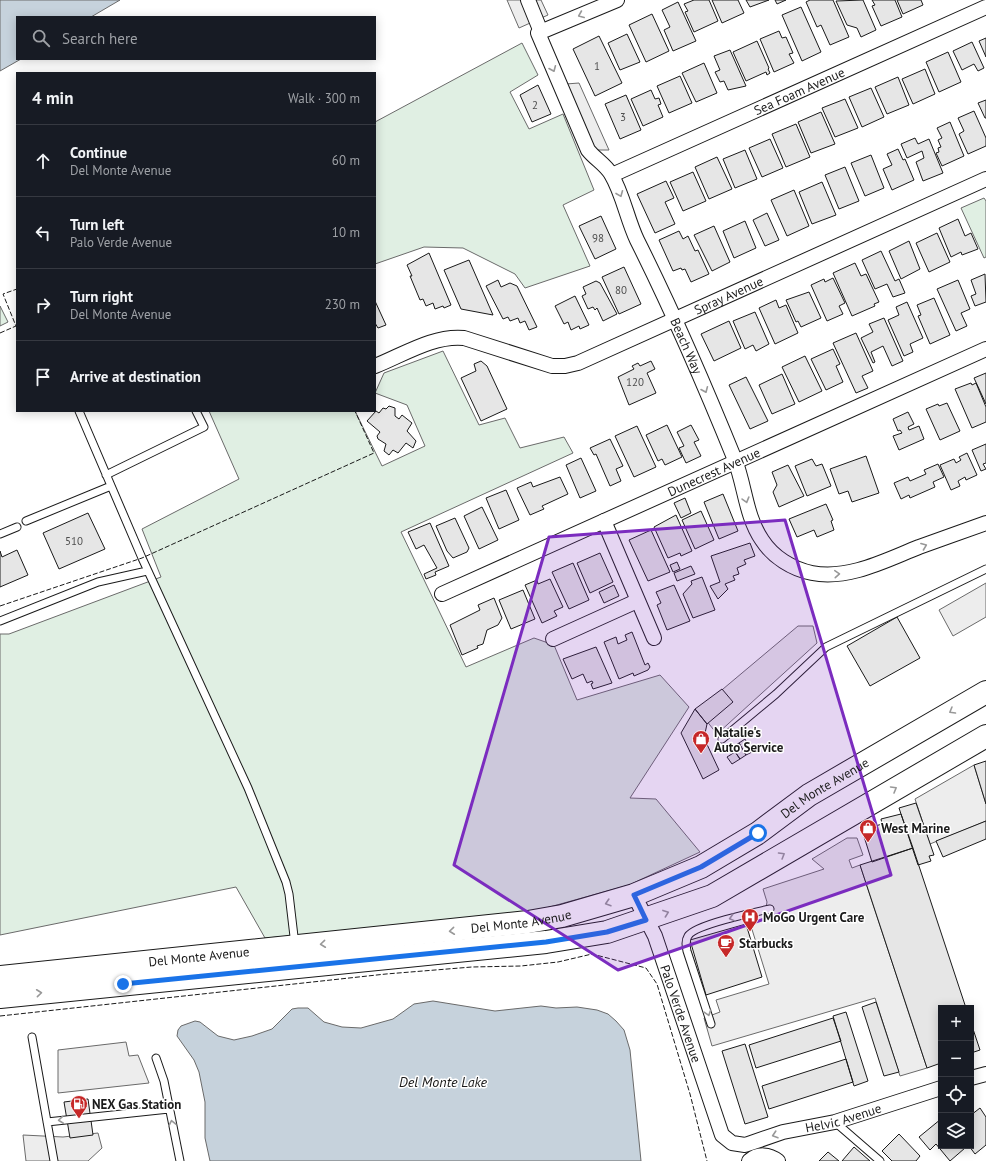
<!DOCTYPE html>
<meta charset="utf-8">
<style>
:root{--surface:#171b24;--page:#242831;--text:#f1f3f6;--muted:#9ea1a6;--line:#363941}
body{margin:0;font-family:"PT Sans",sans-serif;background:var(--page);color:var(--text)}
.controls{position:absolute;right:12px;bottom:12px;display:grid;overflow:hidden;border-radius:0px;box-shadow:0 2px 10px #0003}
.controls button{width:36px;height:36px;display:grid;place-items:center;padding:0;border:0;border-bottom:1px solid var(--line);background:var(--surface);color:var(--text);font:20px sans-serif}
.stop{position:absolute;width:12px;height:12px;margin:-9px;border:3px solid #1a73e8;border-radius:50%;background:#fff}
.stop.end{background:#1a73e8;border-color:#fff;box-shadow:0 1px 4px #0008}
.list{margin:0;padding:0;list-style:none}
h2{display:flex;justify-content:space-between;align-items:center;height:52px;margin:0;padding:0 16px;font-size:17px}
h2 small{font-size:13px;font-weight:400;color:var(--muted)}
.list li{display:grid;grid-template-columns:26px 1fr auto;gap:12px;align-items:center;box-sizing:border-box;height:72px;padding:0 16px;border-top:1px solid var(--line)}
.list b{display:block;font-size:15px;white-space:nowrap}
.list p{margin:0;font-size:13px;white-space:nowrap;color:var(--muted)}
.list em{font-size:13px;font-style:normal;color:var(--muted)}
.icon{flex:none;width:22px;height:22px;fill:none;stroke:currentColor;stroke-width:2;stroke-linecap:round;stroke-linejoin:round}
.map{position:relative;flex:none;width:986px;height:1161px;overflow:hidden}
.search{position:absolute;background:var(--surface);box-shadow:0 2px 10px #0003;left:16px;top:16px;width:360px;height:44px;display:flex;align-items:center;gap:10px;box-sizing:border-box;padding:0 14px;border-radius:0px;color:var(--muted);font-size:15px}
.panel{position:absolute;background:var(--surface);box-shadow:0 2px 10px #0003;left:16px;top:72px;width:360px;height:340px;border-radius:0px}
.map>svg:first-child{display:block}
.green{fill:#e0efe3;stroke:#6a6a6a}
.parking{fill:#ededed;stroke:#6a6a6a}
.water{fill:#c6d2dc;stroke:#6a6a6a}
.building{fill:#e6e6e6;stroke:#1a1a1a}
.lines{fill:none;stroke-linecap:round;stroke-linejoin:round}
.service-casing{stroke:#1a1a1a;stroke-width:9}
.minor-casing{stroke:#1a1a1a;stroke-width:16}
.primary-casing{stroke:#1a1a1a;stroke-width:24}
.service{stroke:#fff;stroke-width:7}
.minor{stroke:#fff;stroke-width:14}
.primary{stroke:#fff;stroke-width:22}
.fence{stroke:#1a1a1a;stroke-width:1;stroke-dasharray:5 2;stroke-linecap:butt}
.oneway{stroke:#989898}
.route{stroke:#1a73e8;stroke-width:5}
.marked{fill:#7b2cbf;fill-opacity:0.2;stroke:#7b2cbf;stroke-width:3;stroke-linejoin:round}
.labels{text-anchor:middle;stroke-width:3;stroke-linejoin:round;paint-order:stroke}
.number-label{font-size:11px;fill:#4d4d4d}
.street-label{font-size:13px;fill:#1a1a1a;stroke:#fff}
.poi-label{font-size:13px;font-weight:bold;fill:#1a1a1a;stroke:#fff;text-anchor:start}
.water-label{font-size:14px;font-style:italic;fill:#1a1a1a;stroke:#fff}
</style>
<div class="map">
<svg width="986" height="1161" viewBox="0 0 986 1161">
<rect width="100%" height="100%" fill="#fff"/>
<path class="green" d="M522,43L538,75L510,92L529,129L563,114L594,190L563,205L590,266L525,288L515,274L463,248L424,247L375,264V122Z
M984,198L986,201V257L984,258L961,208Z
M0,306L8,322L0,326Z
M443,351L479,425L505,418L520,448L564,437L573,453L401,532L466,667L534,638L554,645L577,700L660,675L689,707L630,798L656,799L700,852L629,885L535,911L329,933L265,938L236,887L0,935V634H9L161,577L142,529L239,479L209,411H355L382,466L425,446L407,405L375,393L384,373Z"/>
<path class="parking" d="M507,0H541L548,15L519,28Z
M579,83L609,150H595L566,84Z
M986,583V617L953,636L939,610Z
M798,626H813L817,643L717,734L698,710Z
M974,765L986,804V821L930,844L915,799Z
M847,838H857L863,855L849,860L852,868L860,865L927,1068L900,1076L875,998L712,1046L704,1018L720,1012L716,1000L769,984L750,923L764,919L767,902L763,889L824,869L812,859Z
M126,1042L129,1056L138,1055L149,1083L58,1093V1050Z
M98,1133L102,1148L88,1161H26L23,1135L63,1137Z"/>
<path class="water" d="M0,0H120L91,17H17V59H21L0,71Z
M433,1001L495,1011L541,1006L556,1008L577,1007L597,1010L608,1014L616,1021L624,1030L630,1050L641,1161H210L205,1138V1102L199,1072L194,1060L177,1036L178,1030L181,1026L195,1021L200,1022L218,1036L234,1040L252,1036L272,1029L292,1009L298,1008H308L324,1022L342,1027L361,1028L393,1019L414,1004Z"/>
<path class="building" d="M694,0H709L718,21L694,32L685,12L688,11L684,4Z
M712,0H738L744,13L722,23Z
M746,0H769L750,7Z
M775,0H786L777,4Z
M810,0H833L849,37L830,45L821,25L817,27L806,2Z
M863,0L876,30L861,37L857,28L847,25L836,1Z
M872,0H895L902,17L881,26L872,6L875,5Z
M897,0H921L923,5L903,14Z
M678,2L696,41L673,51L664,30L670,27L662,10Z
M801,7L821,52L802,61L782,15Z
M652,14L669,51L646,62L629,25Z
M779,31L782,38L786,37L793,53L789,54L794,63L774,72L760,39Z
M627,34L640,62L620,70L608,43Z
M599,36L622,83L595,96L573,49Z
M986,38V57L979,41Z
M757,41L769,68L768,69L770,73L767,75L766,72L746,81L733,52Z
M972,42L984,68L978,71L974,64L962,70L953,51Z
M730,50L746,86L728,90L724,81L720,82L715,72L720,70L714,56Z
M948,52L961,82L939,92L926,62Z
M704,63L717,93L696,102L682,73Z
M925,69L935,94L913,104L902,79Z
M680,76L692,103L669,113L657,86Z
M898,77L909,105L887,114L875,87Z
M538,85L551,114L532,122L520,95Z
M871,88L884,117L862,127L849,97Z
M651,90L655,99L659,98L661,104L658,105L663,117L643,126L631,99Z
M626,95L641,130L620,139L605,104Z
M845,99L858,128L835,137L822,108Z
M986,100V118H985L978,103Z
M974,111L986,138V146L968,154L959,134L964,131L958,118Z
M821,112L835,144L811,153L798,122Z
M950,122L964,156L942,166L936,153L939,152L938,148L941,147L938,140L942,138L937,128Z
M796,124L810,157L786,167L772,134Z
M915,138L918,144L929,139L943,173L923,181L916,162L924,158L922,151L907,158L901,144Z
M770,139L783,168L762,177L749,148Z
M898,149L903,160L905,159L914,180L892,190L883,169L892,165L887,154Z
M745,150L757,179L735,188L723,159Z
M871,155L884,188L865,196L851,163Z
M717,157L732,189L709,199L695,167Z
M845,167L859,201L839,209L825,175Z
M693,172L706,201L683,211L670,182Z
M666,181L674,198L665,202L675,224L655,233L637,194Z
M822,182L836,215L812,224L799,192Z
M794,190L809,226L787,236L771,200Z
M767,213L779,240L765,246L753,220Z
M601,216L616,249L595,259L579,226Z
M958,219L965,236L971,233L978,249L962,255L961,252L951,257L939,228Z
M745,221L756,248L734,258L723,231Z
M714,226L730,262L712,271L694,235Z
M679,231L683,239L688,236L695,251L698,250L709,274L691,282L685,269L682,270L681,268L673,271L659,240Z
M937,233L950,262L929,272L916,243Z
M909,241L920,269L901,279L889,251Z
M881,251L895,281L899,279L905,293L893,297L887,284L875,289L862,260Z
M429,253L451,305L444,308L443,306L435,309L433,303L426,306L423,299L420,300L410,276H412L407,265Z
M469,260L493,315L461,309L444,270Z
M855,263L861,276L866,274L879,302L874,304L875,306L852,316L833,273Z
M624,267L641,304L619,314L602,277Z
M985,274L986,302L975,306L971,296L976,294L971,280Z
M833,278L845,303L839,306L843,314L827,321L811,285L824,279L825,282Z
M498,280L501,287L510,283L517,286L537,327L529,330L525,321L520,323L518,318L510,321L508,317L503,319L486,286Z
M958,280L970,309L961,313L967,326L956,331L937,289Z
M596,281L600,283L617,314L603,321L597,308L595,310L593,307L588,309L582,296L586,294L583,287Z
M809,292L821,318L801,327L798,321L796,322L786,300Z
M575,296L589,325L580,329L579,326L571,330L568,322L564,324L555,306Z
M934,298L950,335L930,344L918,316L921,315L917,305Z
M776,300L779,308L786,305L798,333L775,344L759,308Z
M375,301L386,325L378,328L375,323Z
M907,302L923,338L910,344L913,352L904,356L888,320L899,315L896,307Z
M755,312L769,344L756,351L753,345L745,349L733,321Z
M884,318L903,361L892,366L883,346L871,352L875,362L873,363L861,338L873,332L869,324Z
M729,321L741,348L714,361L701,334Z
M856,333L873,371L862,376L868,388L856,393L833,343Z
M833,349L840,364L836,366L843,382L826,390L811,359Z
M805,356L822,391L799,402L782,367Z
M481,361L487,366L507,409L481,421L461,378L476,371L474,364Z
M651,361L655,369L647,373L656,393L629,405L618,377L634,369L632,366L638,363L640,366Z
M986,373V404L974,378Z
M782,374L795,404L772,414L759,385Z
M746,377L768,421L750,429L729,385Z
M971,383L972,385L976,383L986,407V422L972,428L955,389Z
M947,403L960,431L940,440L926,409L938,404L939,406Z
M389,406L395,408V416L399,419L402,415L412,423L407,431L416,441L413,448L406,443L398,453L393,450L389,455L384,451L386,444L378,439L377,436L380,432L367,421L376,411L379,413L383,408L386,409Z
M908,412L914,424L908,427L909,430L919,426L924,439L899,450L893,436L902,433L900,430L898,431L893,419Z
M667,425L682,457L665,465L662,459L658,461L646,435Z
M691,425L699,440L694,442L701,456L686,463L679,448L684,446L677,432Z
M637,426L656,467L634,477L615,436Z
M610,439L623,466L616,469L621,481L610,486L596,454L594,455L590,448Z
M986,444V463L983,464L986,469L981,471L972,450Z
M967,453L977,475L966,480L965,477L958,481L960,486L951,490L940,465L954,459L956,463L961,460L959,457Z
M866,456L879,493L852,502L848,491L839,494L830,469Z
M581,458L596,491L580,498L566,465Z
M812,459L816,466L822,464L831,486L807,496L795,466Z
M938,464L944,477L933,482L935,487L910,498L909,495L901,499L894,483L908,477L910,481L926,474L924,470Z
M788,465L804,496L779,507L773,492L777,485L772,472Z
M560,477L568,494L542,506L544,509L530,515L517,488L531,482L533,487Z
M506,490L519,520L499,529L486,498Z
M723,494L738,531L719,539L704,502Z
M685,498L691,513L681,518L674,503Z
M826,504L833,520L831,521L834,530L817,537L814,530L797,537L789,519Z
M482,507L498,540L479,549L464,516Z
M701,511L714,540L695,549L682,520Z
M88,513L105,549L59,569L43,533Z
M676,515L692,551L681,556L680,553L668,558L654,527Z
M455,518L469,548L467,552L453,558L447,551L436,526Z
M430,523L449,566L435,572L436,575L426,579L424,574L437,568L424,545L416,549L408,532Z
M651,530L670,572L648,581L629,540Z
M750,543L755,556L744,560L746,564L737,568L739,574L733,576L735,580L725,584L728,589L718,599L710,586L720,582L711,556Z
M17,550L28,575L0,587V551L2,557Z
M600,553L613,582L590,593L577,563Z
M677,562L680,569L673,572L670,565Z
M573,563L589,600L569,609L552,572Z
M691,566L695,574L677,581L674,573Z
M702,577L715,610L693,618L683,594L692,584L691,581Z
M550,579L563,607L554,611L557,616L542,623L525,585L537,580L538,584Z
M614,585L619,596L604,603L599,592Z
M674,585L690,621L667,630L657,605L661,603L656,592Z
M523,590L535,619L511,629L499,600Z
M494,598L502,618L498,625L487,630L483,644L477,646L478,648L462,655L450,625L480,610L478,605Z
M897,617L920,658L870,686L847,646Z
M632,632L645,665L648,663L650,667L648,670L634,676L633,673L619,679L604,642L616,637L618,644L627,640L625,635Z
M596,647L612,683L593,689L591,684L593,683L592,681L587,683L583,674L572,679L563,659Z
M722,689L733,702L707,724L695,709Z
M695,709L707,724L704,738L719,770L703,779L681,733Z
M745,739L752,752L746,755L739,743Z
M739,743L746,755L740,759L732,747Z
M735,752L740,759L732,764L727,757Z
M986,761V804L974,765Z
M916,803L934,855L929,856L931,861L918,865L899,808Z
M901,814L913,848L872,862L862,830L882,824L881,819Z
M986,821V839L943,857L936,841Z
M913,848L966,1008H941V1063L927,1068L860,865Z
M746,924L762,977L706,995L690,940Z
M876,1002L899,1072L884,1076L862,1007Z
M846,1012L868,1081L854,1086L833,1016Z
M833,1018L841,1041L756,1068L749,1045Z
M971,1023L980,1050L971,1053Z
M745,1044L768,1117L745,1124L722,1051Z
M846,1059L853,1082L769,1109L762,1086Z
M88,1099L93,1135L70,1138L64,1102Z
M980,1108L986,1117V1145L975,1154L969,1146H971V1121L973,1120L971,1115Z
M941,1119V1146H964L965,1148L950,1161L936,1144L930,1150L919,1137Z
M899,1134L920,1156L916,1161H892L882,1151Z
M854,1147L870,1161H842Z
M828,1152L839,1161H819Z"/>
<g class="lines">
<defs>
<path id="service" d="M79,411L142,558L248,788L286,882L289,894L295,945
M106,475L204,427L196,411
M26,521L111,486
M0,534L17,527
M0,621L98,582L147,571
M722,739L776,694L826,647L986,569
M711,1024L687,951C686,946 685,941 688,936C694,925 755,912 770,909
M32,1037L54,1161
M156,1058L164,1081L180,1161
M47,1122L169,1109
M835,1122L880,1161"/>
<g id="minor">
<path d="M528,0L541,32"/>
<path id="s1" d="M617,0L538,33L588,150C595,159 605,164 611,174C623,194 627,219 637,240C673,312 705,386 735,460C745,486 746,517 762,540C773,557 792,569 812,573C849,580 886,560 919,547C941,539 964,531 986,523"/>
<path id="s2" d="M612,175L986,7"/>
<path id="s3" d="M375,366C403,355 433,335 464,338L552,366H565L578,363L986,179"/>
<path d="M604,521L654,638"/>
<path id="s4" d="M442,594L986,349"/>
<path d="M553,639L637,601"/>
<path id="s5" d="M634,895L655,936L722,1135L732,1143L745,1145L783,1132L835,1122L941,1088"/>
<path d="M971,1078L986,1074"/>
<path d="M749,1161C758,1153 769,1154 778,1161"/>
</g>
<g id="primary">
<path id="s6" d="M0,977L528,922L562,916L634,895L701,867L758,833L809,795L986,692"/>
<path d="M0,997L546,942L607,932L712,896L986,736"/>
</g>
</defs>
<use href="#service" class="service-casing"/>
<use href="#minor" class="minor-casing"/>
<use href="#primary" class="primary-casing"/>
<use href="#service" class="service"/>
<use href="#minor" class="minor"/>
<use href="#primary" class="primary"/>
<path class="fence" d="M0,333L16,326L3,294L17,289
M0,606L142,558L374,453L355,411
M0,1016L386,974L472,967L521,966L558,962L592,954L646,968L657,984L690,1094L707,1161"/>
</g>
<defs><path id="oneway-chevron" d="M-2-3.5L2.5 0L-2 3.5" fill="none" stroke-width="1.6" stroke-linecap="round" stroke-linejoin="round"/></defs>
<g class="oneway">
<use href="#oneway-chevron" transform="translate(581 15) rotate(157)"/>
<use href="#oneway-chevron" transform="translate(553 69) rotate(67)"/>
<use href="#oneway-chevron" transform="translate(620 194) rotate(68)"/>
<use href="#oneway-chevron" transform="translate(705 390) rotate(67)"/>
<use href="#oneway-chevron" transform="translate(746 500) rotate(74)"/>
<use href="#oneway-chevron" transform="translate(924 546) rotate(-21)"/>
<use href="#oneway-chevron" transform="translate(837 574) rotate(-4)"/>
<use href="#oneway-chevron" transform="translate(952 711) rotate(150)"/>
<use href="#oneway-chevron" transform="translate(894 789) rotate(-30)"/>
<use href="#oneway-chevron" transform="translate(782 855) rotate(-31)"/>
<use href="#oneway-chevron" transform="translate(608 903) rotate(163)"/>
<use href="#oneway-chevron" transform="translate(666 913) rotate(-20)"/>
<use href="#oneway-chevron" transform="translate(732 918) rotate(165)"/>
<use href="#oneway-chevron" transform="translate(452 931) rotate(174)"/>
<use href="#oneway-chevron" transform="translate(323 944) rotate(174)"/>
<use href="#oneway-chevron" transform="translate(39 993) rotate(-6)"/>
<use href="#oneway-chevron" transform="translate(708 1013) rotate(72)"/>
<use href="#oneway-chevron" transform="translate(61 1120) rotate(174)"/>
<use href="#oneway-chevron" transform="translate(172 1123) rotate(-102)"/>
<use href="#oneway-chevron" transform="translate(775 1135) rotate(162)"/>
</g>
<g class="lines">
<path class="route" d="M123,984L546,942L607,932L646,920L634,895L701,867L758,833"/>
</g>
<path class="marked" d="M785,520L891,875L618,970L454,865L549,537Z"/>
<defs>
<symbol id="shop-pin" viewBox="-11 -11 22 30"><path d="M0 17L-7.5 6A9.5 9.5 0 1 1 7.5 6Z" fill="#c62828" stroke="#fff"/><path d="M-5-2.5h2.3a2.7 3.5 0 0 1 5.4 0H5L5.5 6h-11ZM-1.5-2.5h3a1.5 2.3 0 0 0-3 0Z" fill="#fff"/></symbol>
<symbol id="hospital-pin" viewBox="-11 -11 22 30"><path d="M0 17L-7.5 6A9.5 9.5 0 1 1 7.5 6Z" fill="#c62828" stroke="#fff"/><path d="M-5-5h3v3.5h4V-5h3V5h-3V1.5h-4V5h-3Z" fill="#fff"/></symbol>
<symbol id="cafe-pin" viewBox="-11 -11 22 30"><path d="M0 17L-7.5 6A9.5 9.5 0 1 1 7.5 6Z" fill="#c62828" stroke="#fff"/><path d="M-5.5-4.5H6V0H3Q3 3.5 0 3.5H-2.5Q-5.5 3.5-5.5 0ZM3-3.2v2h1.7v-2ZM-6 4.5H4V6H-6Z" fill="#fff"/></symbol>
<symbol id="fuel-pin" viewBox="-11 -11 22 30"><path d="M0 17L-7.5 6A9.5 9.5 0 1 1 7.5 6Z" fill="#c62828" stroke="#fff"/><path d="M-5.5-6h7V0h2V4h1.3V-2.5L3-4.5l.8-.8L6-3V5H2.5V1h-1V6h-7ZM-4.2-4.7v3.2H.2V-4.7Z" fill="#fff"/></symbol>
</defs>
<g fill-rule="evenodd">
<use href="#shop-pin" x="691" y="729" width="20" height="27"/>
<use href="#shop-pin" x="858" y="818" width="20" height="27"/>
<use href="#hospital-pin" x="740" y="907" width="20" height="27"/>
<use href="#cafe-pin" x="716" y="933" width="20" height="27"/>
<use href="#fuel-pin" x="69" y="1094" width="20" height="27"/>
</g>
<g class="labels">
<g class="number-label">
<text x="597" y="70">1</text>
<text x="535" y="109">2</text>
<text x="623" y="121">3</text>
<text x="598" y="242">98</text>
<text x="621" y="294">80</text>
<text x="635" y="386">120</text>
<text x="74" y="545">510</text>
</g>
<g class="street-label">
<text dy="5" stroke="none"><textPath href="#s2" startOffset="205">Sea Foam Avenue</textPath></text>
<text dy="5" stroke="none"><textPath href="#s3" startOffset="378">Spray Avenue</textPath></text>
<text dy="5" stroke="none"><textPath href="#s1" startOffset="434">Beach Way</textPath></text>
<text dy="5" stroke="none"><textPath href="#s4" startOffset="298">Dunecrest Avenue</textPath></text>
<text dy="5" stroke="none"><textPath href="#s6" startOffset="860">Del Monte Avenue</textPath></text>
<text dy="5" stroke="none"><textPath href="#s6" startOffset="524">Del Monte Avenue</textPath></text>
<text dy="5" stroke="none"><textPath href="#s6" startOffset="200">Del Monte Avenue</textPath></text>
<text dy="5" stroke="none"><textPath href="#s5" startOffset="128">Palo Verde Avenue</textPath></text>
<text dy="5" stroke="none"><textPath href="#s5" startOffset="384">Helvic Avenue</textPath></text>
</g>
<g class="poi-label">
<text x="714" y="737">Natalie's<tspan x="714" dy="15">Auto Service</tspan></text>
<text x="881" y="833">West Marine</text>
<text x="763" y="922">MoGo Urgent Care</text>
<text x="739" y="948">Starbucks</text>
<text x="92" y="1109">NEX Gas Station</text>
</g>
<g class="water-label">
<text x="443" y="1087">Del Monte Lake</text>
</g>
</g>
</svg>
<div class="controls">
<button>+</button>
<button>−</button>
<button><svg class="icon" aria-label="locate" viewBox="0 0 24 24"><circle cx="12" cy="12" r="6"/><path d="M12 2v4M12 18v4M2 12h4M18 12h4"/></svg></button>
<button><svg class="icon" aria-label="layers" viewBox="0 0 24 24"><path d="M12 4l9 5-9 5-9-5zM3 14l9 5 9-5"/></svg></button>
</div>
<div class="stop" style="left:758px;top:833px"></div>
<div class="stop end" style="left:123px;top:984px"></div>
<div class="search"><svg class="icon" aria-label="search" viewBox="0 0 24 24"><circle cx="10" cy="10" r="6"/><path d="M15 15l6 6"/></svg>Search here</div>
<section class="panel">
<h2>4 min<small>Walk · 300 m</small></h2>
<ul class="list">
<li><svg class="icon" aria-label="ahead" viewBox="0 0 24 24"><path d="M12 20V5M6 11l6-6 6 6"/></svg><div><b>Continue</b><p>Del Monte Avenue</p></div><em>60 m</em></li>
<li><svg class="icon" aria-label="left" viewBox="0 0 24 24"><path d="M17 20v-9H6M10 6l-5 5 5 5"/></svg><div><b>Turn left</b><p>Palo Verde Avenue</p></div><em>10 m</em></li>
<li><svg class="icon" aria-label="right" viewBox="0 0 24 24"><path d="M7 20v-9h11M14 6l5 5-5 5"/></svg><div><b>Turn right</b><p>Del Monte Avenue</p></div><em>230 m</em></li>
<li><svg class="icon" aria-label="arrive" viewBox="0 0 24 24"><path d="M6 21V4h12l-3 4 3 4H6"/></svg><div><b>Arrive at destination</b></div></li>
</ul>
</section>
</div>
